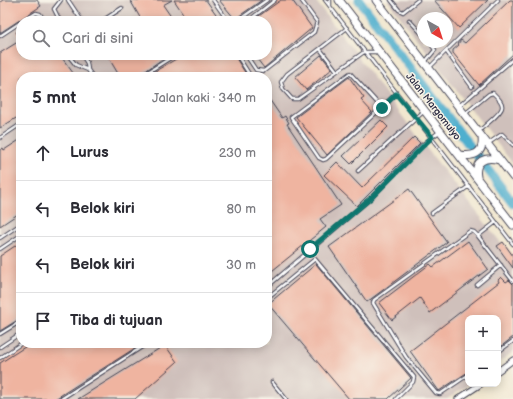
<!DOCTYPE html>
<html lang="id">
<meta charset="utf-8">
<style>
:root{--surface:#fff;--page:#f2f2f3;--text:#2b2b33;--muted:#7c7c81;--line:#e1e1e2}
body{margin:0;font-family:"Balsamiq Sans",sans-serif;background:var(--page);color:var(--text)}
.controls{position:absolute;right:12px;bottom:12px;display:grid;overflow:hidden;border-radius:8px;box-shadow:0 2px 10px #0003}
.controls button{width:36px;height:36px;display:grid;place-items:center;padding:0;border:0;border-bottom:1px solid var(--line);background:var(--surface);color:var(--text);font:20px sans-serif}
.compass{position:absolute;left:417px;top:12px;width:36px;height:36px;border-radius:50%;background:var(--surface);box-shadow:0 2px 10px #0003;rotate:141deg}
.stop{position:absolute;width:12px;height:12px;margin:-9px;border:3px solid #0f766e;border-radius:50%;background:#fff}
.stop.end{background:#0f766e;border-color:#fff;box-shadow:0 1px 4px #0008}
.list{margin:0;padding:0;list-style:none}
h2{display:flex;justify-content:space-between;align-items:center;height:52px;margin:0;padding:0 16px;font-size:17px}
h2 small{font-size:13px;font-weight:400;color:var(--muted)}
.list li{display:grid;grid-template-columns:26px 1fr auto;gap:12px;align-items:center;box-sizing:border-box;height:56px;padding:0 16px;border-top:1px solid var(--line)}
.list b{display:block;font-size:15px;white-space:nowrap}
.list em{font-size:13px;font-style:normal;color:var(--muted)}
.icon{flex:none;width:22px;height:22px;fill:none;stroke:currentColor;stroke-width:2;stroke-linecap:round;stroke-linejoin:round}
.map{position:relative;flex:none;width:513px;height:399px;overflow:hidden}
.search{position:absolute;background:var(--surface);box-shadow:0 2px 10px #0003;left:16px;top:16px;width:256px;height:44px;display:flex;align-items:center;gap:10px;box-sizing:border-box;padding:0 14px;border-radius:16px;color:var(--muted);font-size:15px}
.panel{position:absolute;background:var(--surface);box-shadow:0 2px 10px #0003;left:16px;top:72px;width:256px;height:276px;border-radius:16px}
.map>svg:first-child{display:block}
.industrial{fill:#cfc0bb;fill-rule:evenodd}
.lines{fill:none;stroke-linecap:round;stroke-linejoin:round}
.river{stroke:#50afce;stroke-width:9}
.building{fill:#efb4a0}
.service-casing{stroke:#414051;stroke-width:4.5}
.minor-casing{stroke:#414051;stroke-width:7}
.secondary-casing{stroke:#414051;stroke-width:9}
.service{stroke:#fff;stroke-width:2.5}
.minor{stroke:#fff;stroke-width:5}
.secondary{stroke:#fff;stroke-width:7}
.route{stroke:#0f766e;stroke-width:5}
.labels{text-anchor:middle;stroke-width:3;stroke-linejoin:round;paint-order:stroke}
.street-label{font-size:10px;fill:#22223b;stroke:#f7f3e8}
</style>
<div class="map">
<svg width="513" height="399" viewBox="0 0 513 399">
<rect width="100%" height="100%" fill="#f7f3e8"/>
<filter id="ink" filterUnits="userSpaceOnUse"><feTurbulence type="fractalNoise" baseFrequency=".025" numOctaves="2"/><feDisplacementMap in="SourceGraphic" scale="8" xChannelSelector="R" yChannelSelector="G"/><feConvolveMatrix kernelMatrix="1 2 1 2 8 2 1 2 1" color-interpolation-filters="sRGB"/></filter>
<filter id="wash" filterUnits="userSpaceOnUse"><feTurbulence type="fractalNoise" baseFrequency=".012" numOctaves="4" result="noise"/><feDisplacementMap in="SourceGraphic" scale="16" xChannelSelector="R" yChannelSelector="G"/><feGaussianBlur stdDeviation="0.9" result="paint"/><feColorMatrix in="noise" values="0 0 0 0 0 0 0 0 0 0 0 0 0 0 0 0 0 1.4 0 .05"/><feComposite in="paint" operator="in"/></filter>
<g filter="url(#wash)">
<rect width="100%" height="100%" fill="#f1e7cf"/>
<path class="industrial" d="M0,0H315L427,149L513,258V352L498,363V318H468V384H470L447,399H0ZM21,21H267V55H21ZM21,77H267V343H21Z
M387,0H513V164ZM423,18H447V42H423Z"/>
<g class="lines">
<path class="river" d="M359,0L513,203"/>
</g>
<g id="blocks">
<path class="building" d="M3,0H37L41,6L0,33V2Z
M130,0H172L163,5L174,21H142Z
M174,0H206L218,17L212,21H188Z
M219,0H262L235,19Z
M281,0H292L312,28L264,68L254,55H267V21H252Z
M434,0H488L459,28Z
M510,0H513V54L479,85L453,53V50L459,45L458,44L461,40L465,43Z
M21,29V55H60L76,77H21V115L0,128V53L21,40L16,32Z
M107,55H168L137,77H120Z
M183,55H234L248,77H145Z
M321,55L332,69L306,90L295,77Z
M349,77L364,98L361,100L372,112L327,155L296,117Z
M267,96L282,118L285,116L289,123L287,124L341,205L320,219L326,227L267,275Z
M381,120L388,127L351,164L343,156Z
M414,137L420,143L357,206L324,175L337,162L362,188Z
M21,139V212L0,226V150L3,148L4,150Z
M409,189L447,242L367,302L329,247Z
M468,241L488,269L430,313L420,298L392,320L379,303L430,264L433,267Z
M21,242V318L0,331V256Z
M503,242L513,256V268L497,246Z
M316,264L411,378L388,399H349L268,304Z
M501,277L506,282L509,280L513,284V337L498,349V318H468V372L439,391L410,351L499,282L498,280Z
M31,343H143L55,399H0V363Z
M165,345L177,362L135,399H78Z"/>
</g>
</g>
<g filter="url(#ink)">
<use href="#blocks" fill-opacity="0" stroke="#414051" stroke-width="1"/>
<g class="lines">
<defs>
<path id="service" d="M68,0L82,21
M213,0L228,21
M325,0L513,244
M330,0V6
M391,0L399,10L403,12L418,0
M409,20L423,35
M23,21L36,13L40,14L45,21
M60,21L54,9L61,0
M102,21L122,8
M237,21L267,0
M248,21L275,0
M347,28L287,74L281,82L283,89L292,99H298L364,52H378
M0,36L21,22
M320,49L337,71
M446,51L498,0
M68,55L76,65L88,70L93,77
M82,55L87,63L88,70
M237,55L251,77
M246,55L256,70L264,71L314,32L317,22L301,0
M425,62L435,50L430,42
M430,67L446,51L472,87
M140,77L175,55
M459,106L513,59
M382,108L350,73L291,117L319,158L323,160L326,159L396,94
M466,113L489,94L493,93C497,97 503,102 502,107C502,113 484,126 479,131
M0,138L21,124
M489,143L502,134L513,145
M358,171L423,112
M432,213L469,186
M478,236L496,222
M0,238L21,224
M0,249L21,235
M477,285L501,265
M267,287L372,197L422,145L439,132
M267,298L315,259L414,377L413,382L396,399
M0,334L21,321
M0,347L21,333
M498,352L513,341
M0,358L22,343
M468,375L440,394L436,393L406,357L373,303L374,300L470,231L474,232L478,236L513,281
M272,382L286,399
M61,399L148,343"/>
<path id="minor" d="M498,371L513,360
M458,399L481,384"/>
<path id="secondary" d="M339,0L513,225
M376,0L513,177
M460,155C473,157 484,154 482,138
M477,177C474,161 485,156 499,160"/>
</defs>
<use href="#service" class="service-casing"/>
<use href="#minor" class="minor-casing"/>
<use href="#secondary" class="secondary-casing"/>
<use href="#service" class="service"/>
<use href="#minor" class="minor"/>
<use href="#secondary" class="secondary"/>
</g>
</g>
<g class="lines" filter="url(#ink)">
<path class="route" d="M310,249L372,197L432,137L396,94L382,108"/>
</g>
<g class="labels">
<g class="street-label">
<text transform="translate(434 106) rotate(52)" y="4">Jalan Margomulyo</text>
</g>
</g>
</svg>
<div class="controls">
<button>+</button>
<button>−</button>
</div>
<svg class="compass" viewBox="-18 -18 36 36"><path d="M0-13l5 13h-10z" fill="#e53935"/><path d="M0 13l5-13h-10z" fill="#7c7c81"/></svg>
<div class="stop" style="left:310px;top:249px"></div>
<div class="stop end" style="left:382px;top:108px"></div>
<div class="search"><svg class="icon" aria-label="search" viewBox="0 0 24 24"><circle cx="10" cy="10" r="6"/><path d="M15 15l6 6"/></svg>Cari di sini</div>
<section class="panel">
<h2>5 mnt<small>Jalan kaki · 340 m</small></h2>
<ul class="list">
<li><svg class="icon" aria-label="ahead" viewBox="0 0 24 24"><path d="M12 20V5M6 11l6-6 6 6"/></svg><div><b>Lurus</b></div><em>230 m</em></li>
<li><svg class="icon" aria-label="left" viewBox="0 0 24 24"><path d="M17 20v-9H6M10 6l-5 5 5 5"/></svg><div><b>Belok kiri</b></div><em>80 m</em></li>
<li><svg class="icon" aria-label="left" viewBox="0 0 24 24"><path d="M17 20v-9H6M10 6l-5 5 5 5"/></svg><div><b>Belok kiri</b></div><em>30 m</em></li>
<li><svg class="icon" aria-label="arrive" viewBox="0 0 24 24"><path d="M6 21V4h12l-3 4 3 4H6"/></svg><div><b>Tiba di tujuan</b></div></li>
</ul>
</section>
</div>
